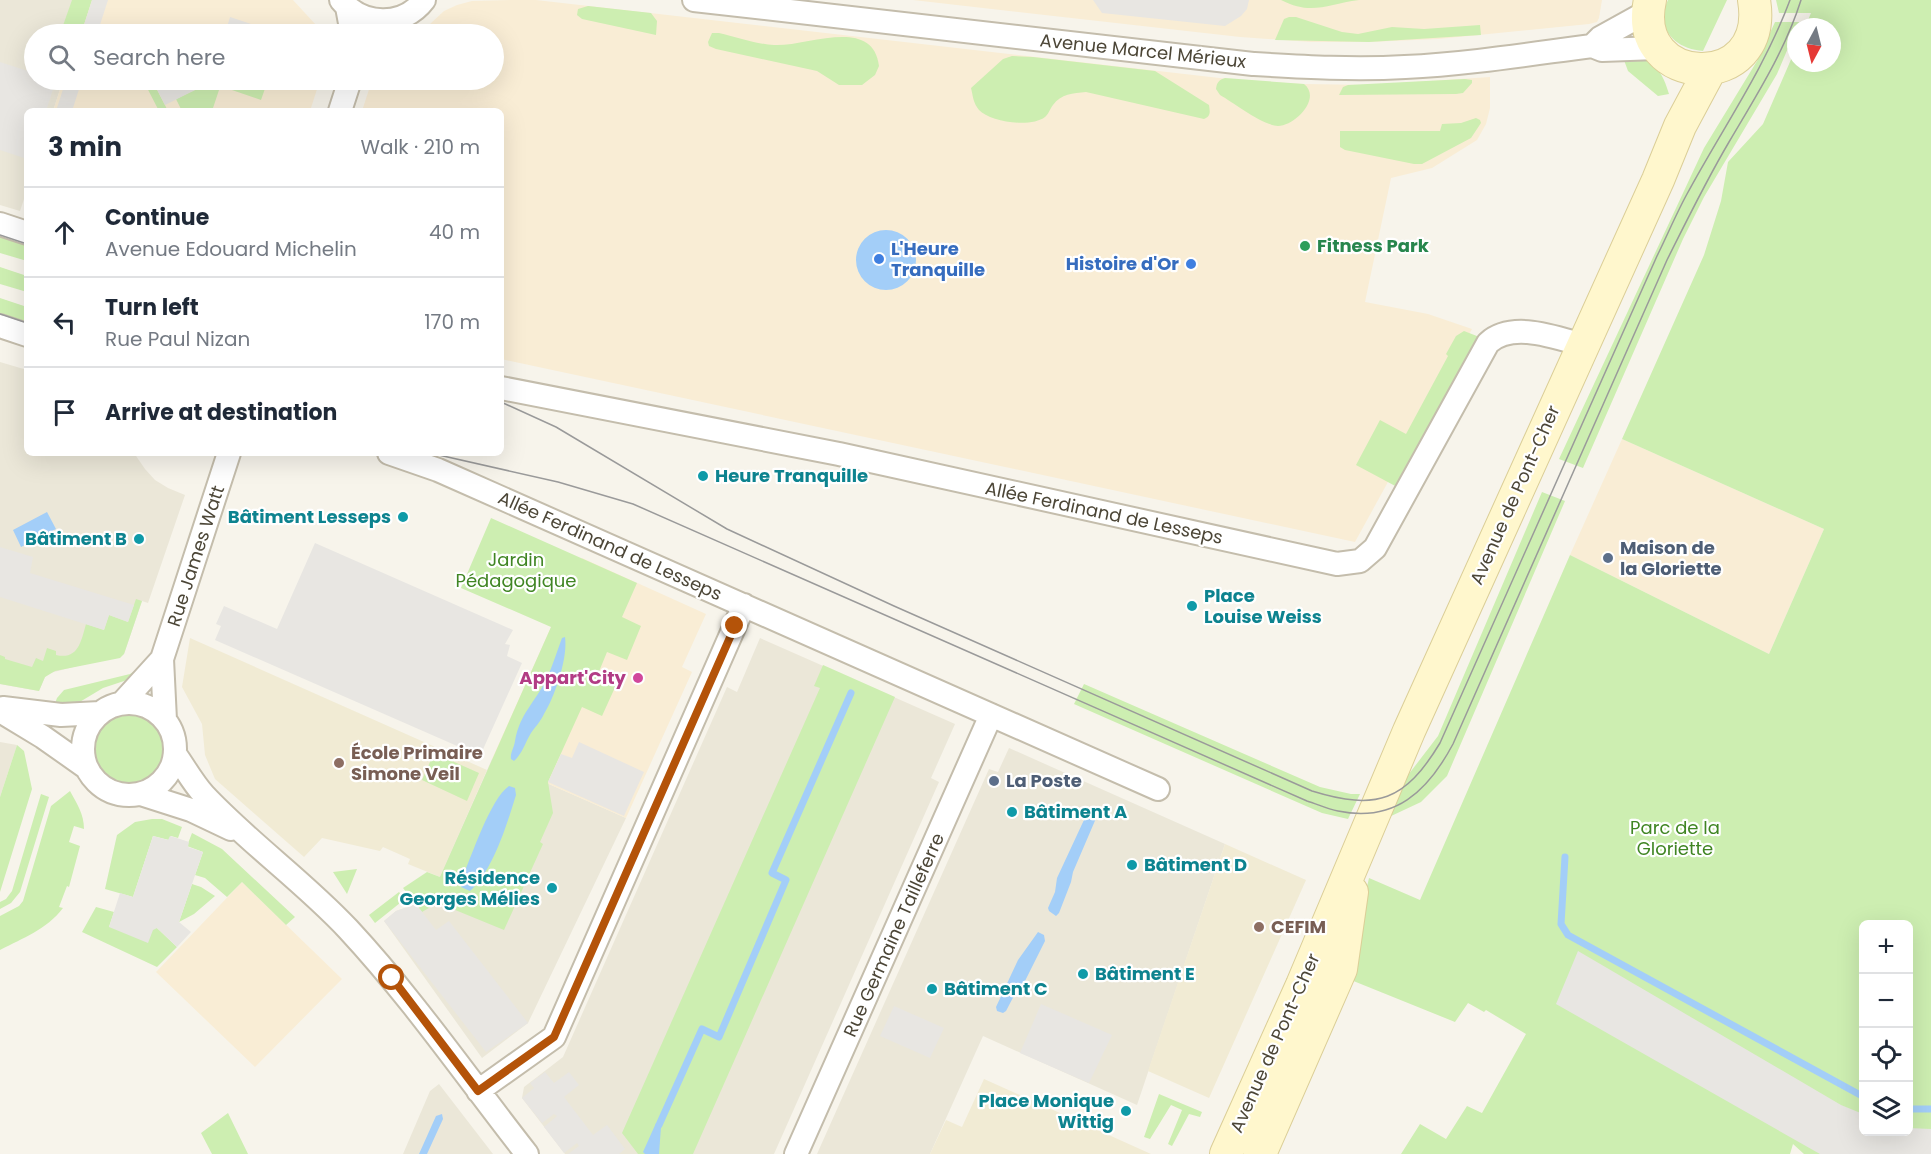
<!DOCTYPE html>
<meta charset="utf-8">
<style>
:root{--surface:#fff;--page:#f2f2f3;--text:#1f2937;--muted:#747a83;--line:#e0e1e3}
body{margin:0;font-family:Poppins,sans-serif;background:var(--page);color:var(--text)}
.controls{position:absolute;right:18px;bottom:18px;display:grid;overflow:hidden;border-radius:9px;box-shadow:0 6px 24px #0002}
.controls button{width:54px;height:54px;display:grid;place-items:center;padding:0;border:0;border-bottom:2px solid var(--line);background:var(--surface);color:var(--text);font:30px sans-serif}
.compass{position:absolute;left:1787px;top:18px;width:54px;height:54px;border-radius:50%;background:var(--surface);box-shadow:0 6px 24px #0002;rotate:187deg}
.stop{position:absolute;width:18px;height:18px;margin:-14px;border:4px solid #b45309;border-radius:50%;background:#fff}
.stop.end{background:#b45309;border-color:#fff;box-shadow:0 2px 6px #0008}
.list{margin:0;padding:0;list-style:none}
h2{display:flex;justify-content:space-between;align-items:center;height:78px;margin:0;padding:0 24px;font-size:26px}
h2 small{font-size:20px;font-weight:400;color:var(--muted)}
.list li{display:grid;grid-template-columns:39px 1fr auto;gap:18px;align-items:center;box-sizing:border-box;height:90px;padding:0 24px;border-top:2px solid var(--line)}
.list b{display:block;font-size:22px;white-space:nowrap}
.list p{margin:0;font-size:20px;white-space:nowrap;color:var(--muted)}
.list em{font-size:20px;font-style:normal;color:var(--muted)}
.icon{flex:none;width:33px;height:33px;fill:none;stroke:currentColor;stroke-width:2;stroke-linecap:round;stroke-linejoin:round}
.map{position:relative;flex:none;width:1931px;height:1154px;overflow:hidden}
.search{position:absolute;background:var(--surface);box-shadow:0 6px 24px #0002;left:24px;top:24px;width:480px;height:66px;display:flex;align-items:center;gap:15px;box-sizing:border-box;padding:0 21px;border-radius:33px;color:var(--muted);font-size:22px}
.panel{position:absolute;background:var(--surface);box-shadow:0 6px 24px #0002;left:24px;top:108px;width:480px;height:348px;border-radius:9px}
.map>svg:first-child{display:block}
.residential{fill:#ebe7d8}
.commercial{fill:#f9edd5}
.education{fill:#f1ebd4}
.green{fill:#cdeeb1;fill-rule:evenodd}
.parking{fill:#e8e6e2}
.water{fill:#a3cef8}
.lines{fill:none;stroke-linecap:round;stroke-linejoin:round}
.stream{stroke:#a3cef8;stroke-width:7}
.street-casing{stroke:#c4bdac;stroke-width:26}
.secondary-casing{stroke:#dbce97;stroke-width:34}
.street{stroke:#fff;stroke-width:22}
.secondary{stroke:#fff7cd;stroke-width:32}
.tram{stroke:#9a9a9a;stroke-width:1.5}
.route{stroke:#b45309;stroke-width:8}
.leisure-dot{fill:#2e9e5b;stroke:#fff;stroke-width:2}
.shop-dot{fill:#3f7fe0;stroke:#fff;stroke-width:2}
.culture-dot{fill:#0f9aa8;stroke:#fff;stroke-width:2}
.service-dot{fill:#5c6f8a;stroke:#fff;stroke-width:2}
.hotel-dot{fill:#d1479c;stroke:#fff;stroke-width:2}
.education-dot{fill:#8d6e63;stroke:#fff;stroke-width:2}
.labels{text-anchor:middle;stroke-width:4.5;stroke-linejoin:round;paint-order:stroke}
.street-label{font-size:18px;fill:#4c4637;stroke:#fff}
.leisure-label{font-size:18px;font-weight:bold;fill:#27864d;stroke:#fff;text-anchor:start}
.shop-label{font-size:18px;font-weight:bold;fill:#366cbe;stroke:#fff;text-anchor:start}
.culture-label{font-size:18px;font-weight:bold;fill:#0d838f;stroke:#fff;text-anchor:start}
.service-label{font-size:18px;font-weight:bold;fill:#4e5e75;stroke:#fff;text-anchor:start}
.park-label{font-size:18px;fill:#408523;stroke:#fff}
.hotel-label{font-size:18px;font-weight:bold;fill:#b23c85;stroke:#fff;text-anchor:end}
.education-label{font-size:18px;font-weight:bold;fill:#785e54;stroke:#fff;text-anchor:start}
</style>
<div class="map">
<svg width="1931" height="1154" viewBox="0 0 1931 1154">
<rect width="100%" height="100%" fill="#f7f4eb"/>
<path class="residential" d="M0,0H89L78,34H34V80H63L53,111H27V190L20,211L0,205Z
M0,362L27,370V453H134L145,469L155,480L168,488L185,495L148,603L142,601L124,654L50,673L45,677L39,691L0,684Z
M760,638L955,724L931,778L939,782L774,1154H565L522,1098L524,1087L563,1057L727,687L737,692Z
M0,742L17,745L0,797Z
M1009,748L1225,844L1137,1105L983,1036L930,1154H817L989,769L998,772Z
M492,759L626,818L528,1023L482,1058L384,921L396,911L416,904L434,890Z
M439,1084L493,1154H403L430,1091Z"/>
<path class="commercial" d="M89,0H293L316,25L322,34H78Z
M512,0H536L1237,80L1304,84L1370,85L1490,77V108L1486,124L1477,140L1432,168L1391,178L1365,302L1428,314L1472,329L1355,542L501,359V111H362L372,80H494V34H413L430,24L444,11L457,5L472,1Z
M913,0H1602L1599,18L1597,22L1589,24L1438,39L1369,42H1311L1240,37Z
M63,80H320L310,111H53Z
M1622,439L1824,529L1769,654L1570,555Z
M582,558L706,614L682,667L692,672L626,818L492,759Z
M242,882L342,979L255,1067L156,972Z"/>
<path class="education" d="M190,638L487,770L440,877L408,864L410,859L383,847L380,851L322,838L304,857L215,779L205,755L202,724L182,687Z
M1225,844L1306,880L1209,1098L1148,1071Z
M984,1079L1151,1154H930L946,1120L962,1127Z"/>
<path class="green" d="M72,0H92L81,34H60Z
M1281,0H1359C1327,4 1312,16 1281,0Z
M1668,0H1727L1703,51C1675,49 1654,28 1668,0Z
M1776,0H1931V1154H1804L1793,1144L1790,1154H1401L1420,1124L1446,1139L1467,1106L1482,1113L1526,1034L1486,1010L1484,1012L1468,1003L1455,1022L1346,978L1369,878L1420,900L1570,555L1769,654L1824,529L1622,439L1704,255L1721,201L1728,162L1763,124L1796,48V63H1832V27H1805L1811,13H1779ZM1864,924H1908V1132H1864Z
M588,6L651,13L657,21L656,35L582,19L577,15L578,9Z
M1289,17H1296L1342,32L1358,34L1392,27L1424,29L1480,25L1481,35L1369,42L1275,40L1284,19Z
M1775,22H1799L1777,74L1704,197L1683,239L1583,468L1559,459L1704,148L1757,61Z
M712,33H719C736,37 756,44 774,45C806,47 873,15 879,66L875,75L862,85H839L817,71L716,49L709,46L708,42Z
M1621,52C1650,60 1660,63 1669,94L1658,96L1628,71Z
M1012,56L1033,57L1155,71L1209,105C1210,112 1211,116 1204,119L1086,92C1073,93 1061,94 1053,105C1050,109 1048,115 1045,117C1031,128 990,122 979,110C973,103 973,96 971,88L1003,59Z
M1225,78L1304,84C1322,98 1295,126 1278,126C1262,125 1234,103 1220,95L1216,89C1217,82 1219,80 1225,78Z
M1465,79L1472,80V83L1463,93L1456,94L1339,95L1343,87L1348,85Z
M143,80H152L168,111H159Z
M190,80H210L209,82L216,85L214,89L219,90L212,111H182L176,99L195,90Z
M232,80H268L261,100L229,89Z
M1476,118L1480,120L1481,123L1471,138L1422,164H1414L1345,150L1340,147V131H1440L1442,124L1461,123Z
M0,230L27,239V261L0,253Z
M0,267L27,276V292L0,284Z
M0,298L27,307V328L0,319Z
M1464,331L1482,338L1399,488L1356,465L1380,420L1406,434L1448,356L1446,354L1456,336Z
M1542,492L1565,501L1447,776L1421,802L1389,817L1405,779L1438,736Z
M491,518L637,583L622,617L641,626L627,660L607,652L598,674L617,683L602,716L582,707L548,782L553,813L540,842L543,844L504,930L443,905H434L422,912L403,888L427,872L440,877L551,627L461,588Z
M136,599L142,601L124,654L120,658L55,671L45,677L39,691L0,684V655L5,657V659L32,667L36,658L43,661L47,648L56,651V655C78,660 81,642 86,624L104,630L109,615L128,622Z
M144,665L133,678L103,688L78,703L54,706L57,698L64,690L130,674Z
M823,665L895,697L693,1154H638L622,1133L820,688L814,686Z
M1084,684L1320,787L1351,794H1360L1348,819L1322,813L1074,704Z
M92 749a36 36 0 1 1 72 0a36 36 0 1 1-72 0Z
M17,745L24,751L32,789L0,892V797Z
M434,753L479,773L467,801L422,780Z
M70,791C77,804 84,814 84,829L74,826L69,842L80,846L69,887L67,886L59,907L63,908C46,930 23,938 0,950V916L19,906L23,901L51,806Z
M41,794L49,797L20,892L11,903L0,909V902L6,899L12,891Z
M152,819H162L182,827L178,838L171,836L169,840L153,836L133,897L105,889L117,835L135,822Z
M192,833L222,849L295,917L286,925L242,882L227,897L205,878L195,875L203,852L187,846Z
M357,869L347,894L333,872Z
M192,884L201,887L215,896L194,914L179,922Z
M399,892L405,899L375,923L369,915Z
M96,907L114,912L109,927L157,928L177,947L157,967L82,932Z
M1159,1094L1202,1112L1200,1117L1189,1114L1172,1146L1168,1144L1182,1110L1171,1105L1150,1139L1144,1137Z
M228,1113L248,1154H212L201,1133Z"/>
<path class="parking" d="M92,0H108L97,34H81Z
M1093,0H1249L1247,9L1241,16L1225,26L1102,13Z
M230,17L254,25L251,34H225Z
M0,62L34,73V80H56L46,111H27V159L0,150Z
M66,80H82L72,111H56Z
M152,80H190L195,90L165,105Z
M315,543L513,630L505,644L510,645L507,656L522,663L480,756L215,640L221,626L216,624L224,606L277,629Z
M0,547L33,557L30,573L134,605L128,622L109,615L104,630L0,597Z
M579,742L644,772L624,816L548,782L561,754L572,758Z
M153,836L168,840L170,836L180,839L189,842L188,847L203,852L179,922L191,932L177,947L157,928L153,930L148,943L109,927L120,893L133,897Z
M416,904L436,930L449,921L528,1023L486,1052L384,921L396,911Z
M1578,951L1841,1105L1863,1114L1864,1132H1908L1909,1128L1931,1129V1154H1820L1556,1004Z
M1041,1004L1112,1035L1089,1083L1020,1053Z
M894,1006L944,1028L930,1058L880,1036Z
M545,1072L554,1083L569,1072L579,1085L564,1097L593,1135L607,1125L625,1149L619,1154H568L579,1146L577,1143L564,1153L544,1127L557,1116L554,1114L542,1123L522,1098L534,1088L530,1083Z"/>
<path class="water" d="M856 260a30 30 0 1 1 60 0a30 30 0 1 1-60 0Z
M47,512L56,529L21,547L13,530Z
M565,637C568,658 555,696 544,714C541,721 535,727 531,733C525,743 522,754 514,761L511,759C510,753 514,748 515,741C520,713 535,703 547,678C553,665 557,651 562,638Z
M509,786L515,788L516,795C507,824 493,871 470,891L461,887V881C471,858 490,799 509,786Z
M1090,807L1097,810V816L1073,872L1071,882L1059,913L1056,916L1049,911L1048,908L1055,892L1057,878Z
M1038,932L1044,935L1045,941L1023,985L1018,988L1006,1011L1003,1013L997,1011L996,1007L1018,960Z
M442,1114L443,1119L427,1154H419L436,1116Z
M656,1123L661,1127L659,1154H645L643,1152Z"/>
<g class="lines">
<path class="stream" d="M1565,857L1561,924L1568,935L1864,1097
M1908,1109H1931
M659,1125L702,1029L719,1037L786,880L772,873L851,693"/>
<defs>
<path id="street" d="M341,0C362,26 403,28 424,0
M694,0L1253,64C1304,67 1354,70 1405,67C1468,64 1530,54 1592,46L1602,50L1657,48
M347,7L352,34
M1592,46L1600,38L1647,12
M340,111L350,80
M0,224L27,233
M0,326L27,335
M501,388L839,454L1337,564L1360,561L1375,548L1488,343C1512,321 1554,337 1583,345
M389,453L438,470L1158,789
M83 749a46 46 0 1 1 92 0a46 46 0 1 1-92 0Z
M122,703L162,659
M3,708L61,715L100,713
M0,711L43,737L87,768
M165,720L162,659L229,453
M175,754C185,768 193,783 204,795C249,843 303,881 348,929C413,999 468,1079 527,1154
M141,794L191,810L231,829
M478,1091L554,1037L744,605
M796,1154L991,715"/>
<path id="secondary" d="M1650,0C1630,89 1770,95 1754,0
M1226,1154L1302,985L1409,731L1658,180L1680,126L1710,70
M1260,1154L1341,969L1352,892"/>
</defs>
<use href="#street" class="street-casing"/>
<use href="#secondary" class="secondary-casing"/>
<use href="#street" class="street"/>
<use href="#secondary" class="secondary"/>
<path class="tram" d="M0,235L27,244
M0,314L27,323
M501,402L556,427L727,529L894,606L1312,791C1377,811 1405,801 1440,743L1657,256C1667,236 1676,214 1687,194C1722,129 1764,70 1790,0
M430,453L558,482L633,504L1307,801C1317,804 1327,809 1338,811C1395,823 1428,791 1453,744L1667,260C1687,220 1706,181 1729,142C1756,96 1785,51 1801,0"/>
</g>
<g class="lines">
<path class="route" d="M392,978L478,1091L554,1037L735,626"/>
</g>
<circle class="leisure-dot" cx="1305" cy="246" r="6"/>
<g class="shop-dot">
<circle cx="879" cy="259" r="6"/>
<circle cx="1191" cy="264" r="6"/>
</g>
<g class="culture-dot">
<circle cx="703" cy="476" r="6"/>
<circle cx="403" cy="517" r="6"/>
<circle cx="139" cy="539" r="6"/>
<circle cx="1192" cy="606" r="6"/>
<circle cx="1012" cy="812" r="6"/>
<circle cx="1132" cy="865" r="6"/>
<circle cx="552" cy="888" r="6"/>
<circle cx="1083" cy="974" r="6"/>
<circle cx="932" cy="989" r="6"/>
<circle cx="1126" cy="1111" r="6"/>
</g>
<g class="service-dot">
<circle cx="1608" cy="558" r="6"/>
<circle cx="994" cy="781" r="6"/>
</g>
<circle class="hotel-dot" cx="638" cy="678" r="6"/>
<g class="education-dot">
<circle cx="339" cy="763" r="6"/>
<circle cx="1259" cy="927" r="6"/>
</g>
<g class="labels">
<g class="street-label">
<text transform="translate(1143 51) rotate(6)" y="6">Avenue Marcel Mérieux</text>
<text transform="translate(1515 495) rotate(-66)" y="6">Avenue de Pont-Cher</text>
<text transform="translate(1104 513) rotate(12)" y="6">Allée Ferdinand de Lesseps</text>
<text transform="translate(610 546) rotate(24)" y="6">Allée Ferdinand de Lesseps</text>
<text transform="translate(196 556) rotate(-72)" y="6">Rue James Watt</text>
<text transform="translate(894 935) rotate(-66)" y="6">Rue Germaine Tailleferre</text>
<text transform="translate(1275 1043) rotate(-66)" y="6">Avenue de Pont-Cher</text>
</g>
<g class="leisure-label">
<text x="1317" y="252">Fitness Park</text>
</g>
<g class="shop-label">
<text x="891" y="255">L'Heure<tspan x="891" dy="21">Tranquille</tspan></text>
<text x="1179" y="270" text-anchor="end">Histoire d'Or</text>
</g>
<g class="culture-label">
<text x="715" y="482">Heure Tranquille</text>
<text x="391" y="523" text-anchor="end">Bâtiment Lesseps</text>
<text x="127" y="545" text-anchor="end">Bâtiment B</text>
<text x="1204" y="602">Place<tspan x="1204" dy="21">Louise Weiss</tspan></text>
<text x="1024" y="818">Bâtiment A</text>
<text x="1144" y="871">Bâtiment D</text>
<text x="540" y="884" text-anchor="end">Résidence<tspan x="540" dy="21">Georges Mélies</tspan></text>
<text x="1095" y="980">Bâtiment E</text>
<text x="944" y="995">Bâtiment C</text>
<text x="1114" y="1107" text-anchor="end">Place Monique<tspan x="1114" dy="21">Wittig</tspan></text>
</g>
<g class="service-label">
<text x="1620" y="554">Maison de<tspan x="1620" dy="21">la Gloriette</tspan></text>
<text x="1006" y="787">La Poste</text>
</g>
<g class="park-label">
<text x="516" y="566">Jardin<tspan x="516" dy="21">Pédagogique</tspan></text>
<text x="1675" y="834">Parc de la<tspan x="1675" dy="21">Gloriette</tspan></text>
</g>
<g class="hotel-label">
<text x="626" y="684">Appart'City</text>
</g>
<g class="education-label">
<text x="351" y="759">École Primaire<tspan x="351" dy="21">Simone Veil</tspan></text>
<text x="1271" y="933">CEFIM</text>
</g>
</g>
</svg>
<div class="controls">
<button>+</button>
<button>−</button>
<button><svg class="icon" aria-label="locate" viewBox="0 0 24 24"><circle cx="12" cy="12" r="6"/><path d="M12 2v4M12 18v4M2 12h4M18 12h4"/></svg></button>
<button><svg class="icon" aria-label="layers" viewBox="0 0 24 24"><path d="M12 4l9 5-9 5-9-5zM3 14l9 5 9-5"/></svg></button>
</div>
<svg class="compass" viewBox="-18 -18 36 36"><path d="M0-13l5 13h-10z" fill="#e53935"/><path d="M0 13l5-13h-10z" fill="#747a83"/></svg>
<div class="stop" style="left:392px;top:978px"></div>
<div class="stop end" style="left:735px;top:626px"></div>
<div class="search"><svg class="icon" aria-label="search" viewBox="0 0 24 24"><circle cx="10" cy="10" r="6"/><path d="M15 15l6 6"/></svg>Search here</div>
<section class="panel">
<h2>3 min<small>Walk · 210 m</small></h2>
<ul class="list">
<li><svg class="icon" aria-label="ahead" viewBox="0 0 24 24"><path d="M12 20V5M6 11l6-6 6 6"/></svg><div><b>Continue</b><p>Avenue Edouard Michelin</p></div><em>40 m</em></li>
<li><svg class="icon" aria-label="left" viewBox="0 0 24 24"><path d="M17 20v-9H6M10 6l-5 5 5 5"/></svg><div><b>Turn left</b><p>Rue Paul Nizan</p></div><em>170 m</em></li>
<li><svg class="icon" aria-label="arrive" viewBox="0 0 24 24"><path d="M6 21V4h12l-3 4 3 4H6"/></svg><div><b>Arrive at destination</b></div></li>
</ul>
</section>
</div>
